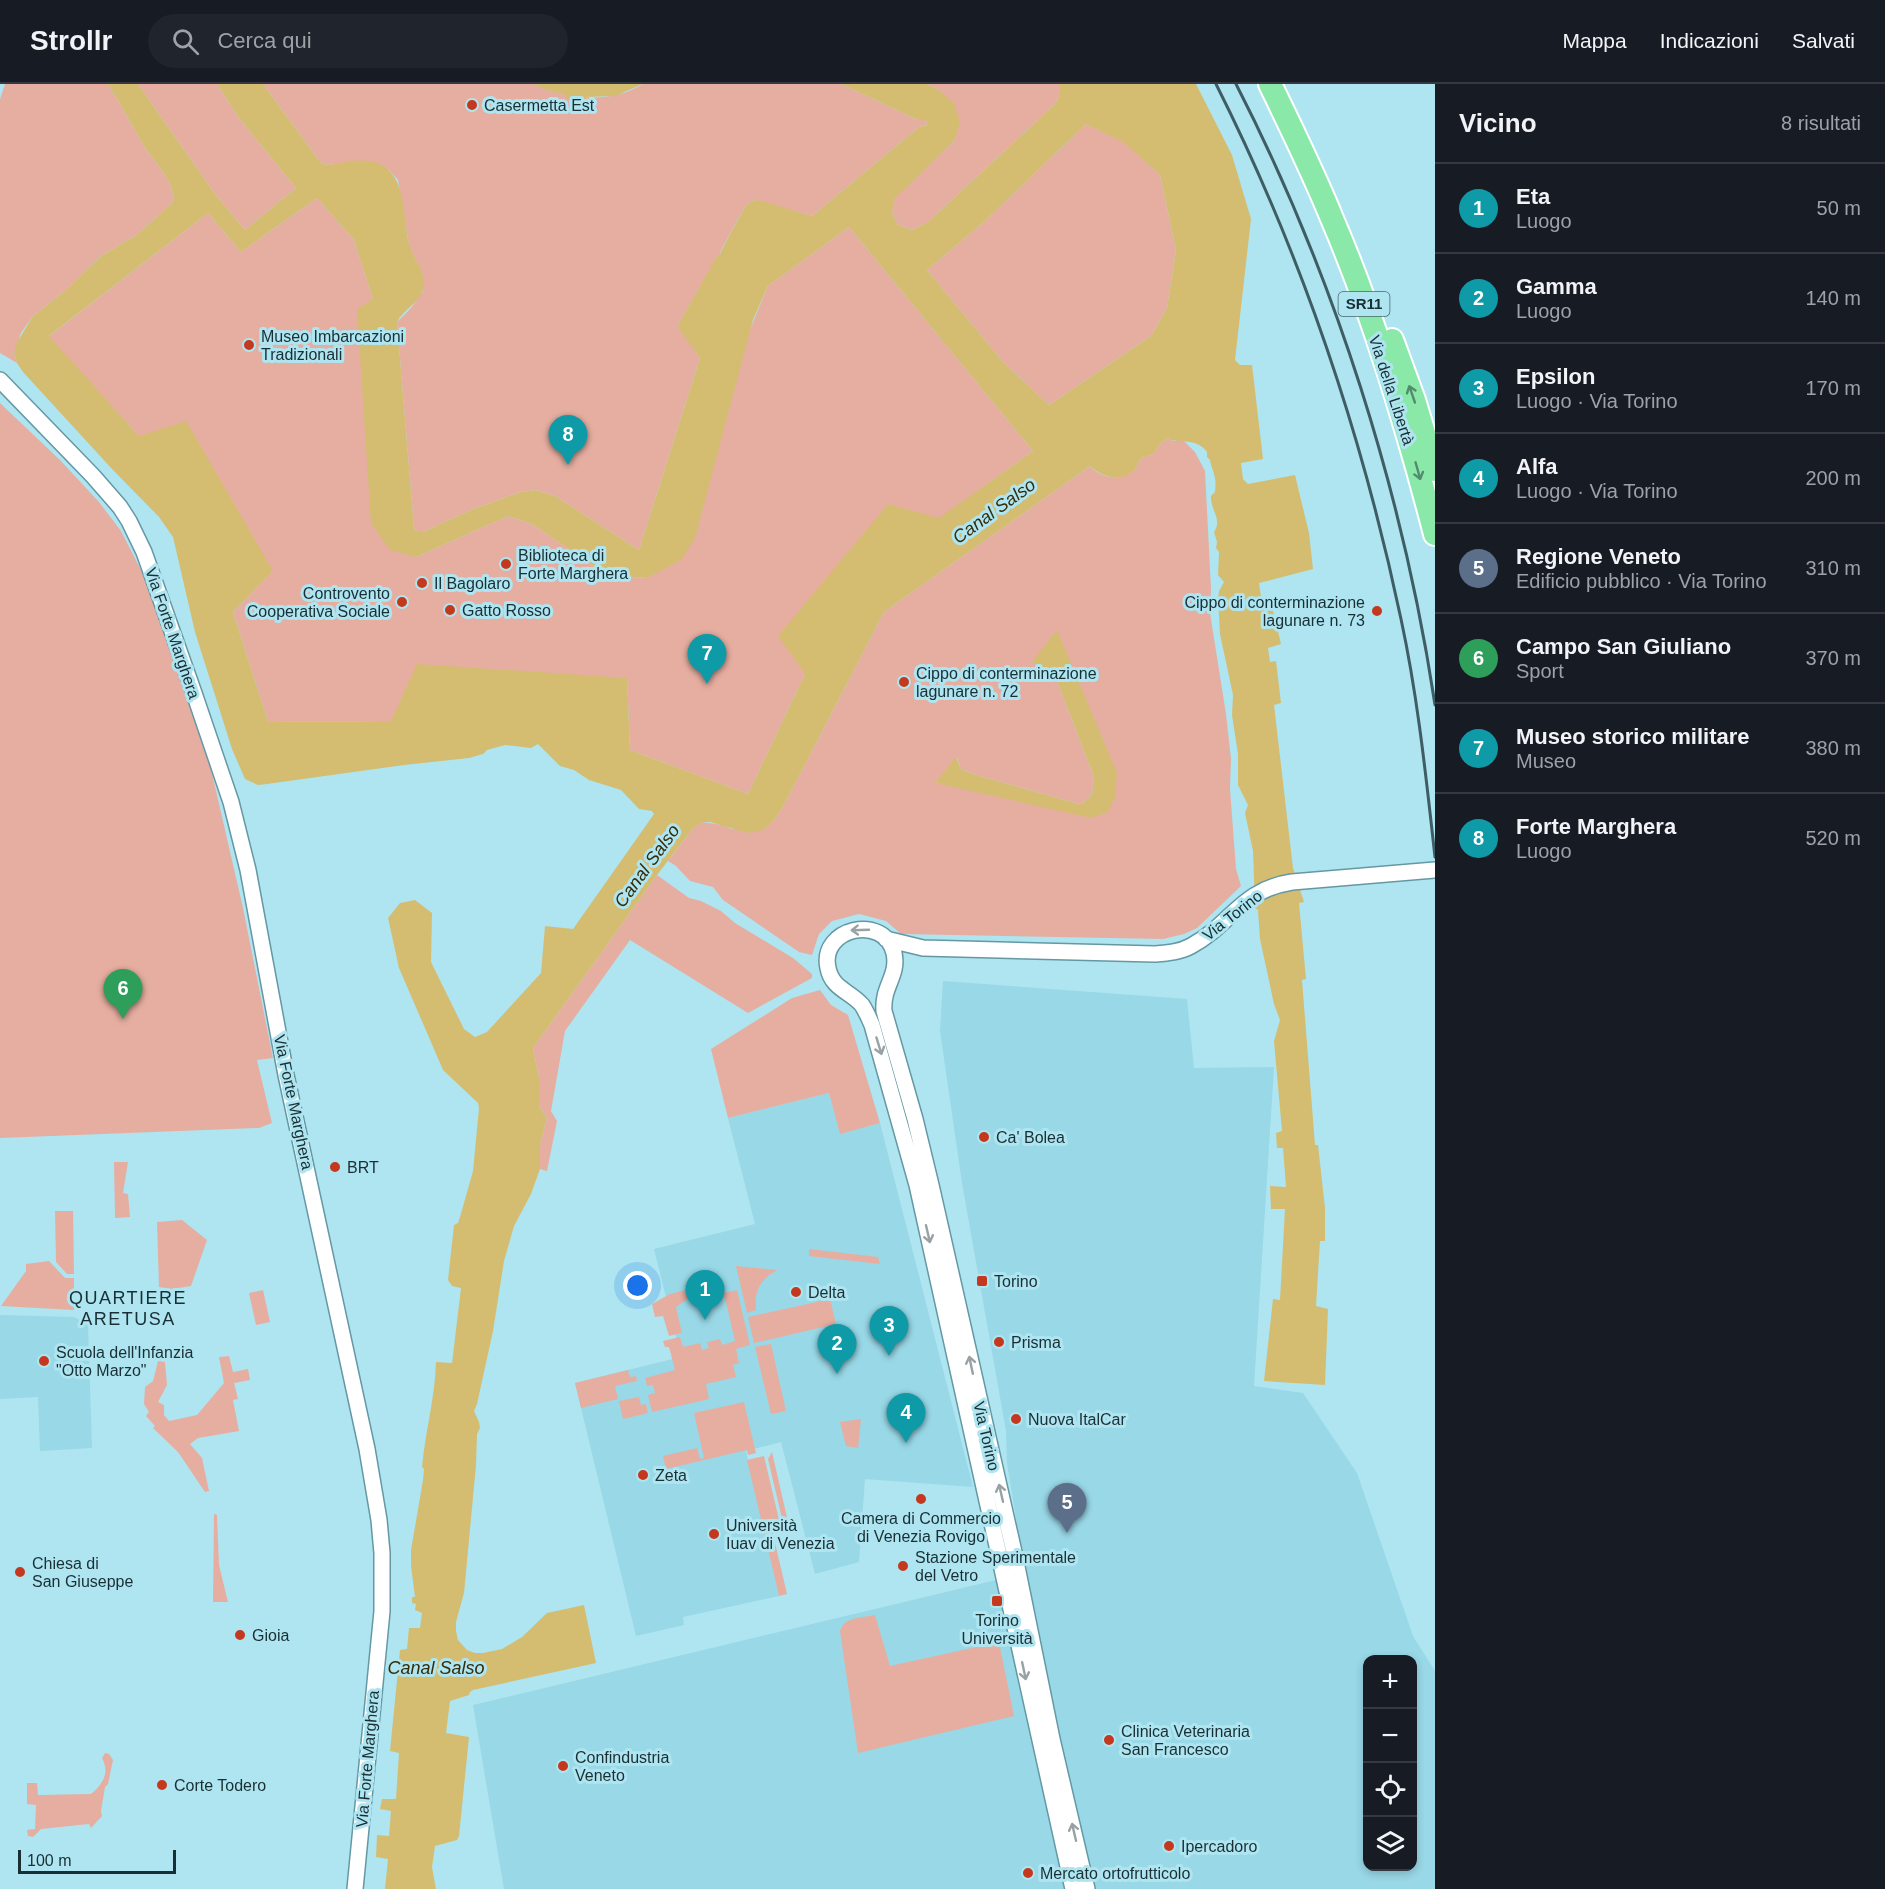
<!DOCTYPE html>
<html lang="it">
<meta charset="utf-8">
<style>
:root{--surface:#171b24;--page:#20242c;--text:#f1f3f6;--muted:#9ea1a6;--line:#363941;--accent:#0f766e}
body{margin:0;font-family:Helvetica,sans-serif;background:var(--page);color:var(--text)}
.controls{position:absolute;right:18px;bottom:18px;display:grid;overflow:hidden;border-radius:12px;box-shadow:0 3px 9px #0003}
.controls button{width:54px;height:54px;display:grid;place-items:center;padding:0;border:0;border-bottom:2px solid var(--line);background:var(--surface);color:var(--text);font:30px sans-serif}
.scale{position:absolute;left:18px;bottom:15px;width:158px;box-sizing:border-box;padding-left:6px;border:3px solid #192f34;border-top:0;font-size:16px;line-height:21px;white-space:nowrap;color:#192f34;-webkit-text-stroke:4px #aee5f1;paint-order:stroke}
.you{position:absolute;left:638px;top:1202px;width:21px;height:21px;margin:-15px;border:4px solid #fff;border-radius:50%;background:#1a73e8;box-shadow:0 0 0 9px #1a73e833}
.badge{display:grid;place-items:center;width:39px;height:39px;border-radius:50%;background:var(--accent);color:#fff;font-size:20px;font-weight:700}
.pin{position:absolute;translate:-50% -50px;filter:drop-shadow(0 2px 3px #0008)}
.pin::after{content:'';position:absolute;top:32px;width:21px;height:18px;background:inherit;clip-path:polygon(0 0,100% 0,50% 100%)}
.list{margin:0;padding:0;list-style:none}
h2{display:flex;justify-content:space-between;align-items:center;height:78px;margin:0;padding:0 24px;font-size:26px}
h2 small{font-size:20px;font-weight:400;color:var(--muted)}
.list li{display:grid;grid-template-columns:39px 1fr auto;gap:18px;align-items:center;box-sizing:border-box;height:90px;padding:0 24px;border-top:2px solid var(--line)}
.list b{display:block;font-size:22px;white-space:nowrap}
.list p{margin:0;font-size:20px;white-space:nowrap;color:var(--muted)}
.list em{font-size:20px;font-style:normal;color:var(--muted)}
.icon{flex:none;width:33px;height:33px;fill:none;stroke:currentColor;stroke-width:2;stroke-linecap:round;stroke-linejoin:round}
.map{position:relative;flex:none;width:1435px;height:1805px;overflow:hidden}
header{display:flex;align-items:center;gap:36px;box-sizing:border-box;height:84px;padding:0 30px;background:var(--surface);border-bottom:2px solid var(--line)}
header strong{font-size:28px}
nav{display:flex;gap:33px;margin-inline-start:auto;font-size:21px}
.search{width:420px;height:54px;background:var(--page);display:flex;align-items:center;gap:15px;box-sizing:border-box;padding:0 21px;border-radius:33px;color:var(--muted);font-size:22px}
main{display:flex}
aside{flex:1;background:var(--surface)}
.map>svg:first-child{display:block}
.built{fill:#99d8e7;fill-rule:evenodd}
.green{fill:#e6aea1;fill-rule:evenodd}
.water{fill:#d4bd71;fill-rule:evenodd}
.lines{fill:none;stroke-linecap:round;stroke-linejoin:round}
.minor-casing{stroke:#6498a4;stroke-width:18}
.highway-casing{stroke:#fff;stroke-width:26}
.minor{stroke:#fff;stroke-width:15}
.highway{stroke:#8ae9a8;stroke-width:22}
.rail{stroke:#3f5d64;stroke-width:3}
.oneway{stroke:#528c6e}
.oneway2{stroke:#98a1a4}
.poi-dot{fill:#c4391e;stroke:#aee5f1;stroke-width:2}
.labels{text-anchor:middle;stroke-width:6;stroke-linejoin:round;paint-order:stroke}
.shield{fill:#aee5f1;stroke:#46666d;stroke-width:1.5}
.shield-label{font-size:15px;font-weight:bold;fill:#192f34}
.poi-label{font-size:16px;fill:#192f34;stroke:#aee5f1;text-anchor:start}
.street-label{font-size:16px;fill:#192f34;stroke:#aee5f1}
.water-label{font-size:18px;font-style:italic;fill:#352c09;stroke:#aee5f1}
.neighbourhood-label{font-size:18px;letter-spacing:1.5px;fill:#192f34;stroke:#aee5f1}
</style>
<header>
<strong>Strollr</strong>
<div class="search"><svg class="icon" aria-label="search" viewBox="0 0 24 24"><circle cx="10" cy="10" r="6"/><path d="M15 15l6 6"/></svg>Cerca qui</div>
<nav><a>Mappa</a><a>Indicazioni</a><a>Salvati</a></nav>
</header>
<main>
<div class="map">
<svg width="1435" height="1805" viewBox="0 0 1435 1805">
<rect width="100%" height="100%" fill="#aee5f1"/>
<path class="built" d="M943,897L1187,915L1194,984L1274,983L1254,1302L1303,1309L1357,1389L1413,1552L1435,1587V1805H504L473,1621L1025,1489L1007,1379L1006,1347L962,1099L940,947ZM1368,1576H1412V1782H1368Z
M829,1009L840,1049L880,1039L973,1403L865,1395L859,1478L815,1490L781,1358L746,1367L779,1512L683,1533L684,1541L636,1552L575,1299L681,1273L654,1165L755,1140L728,1034Z
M0,1231L74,1233L88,1241L92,1364L40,1367L38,1313L0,1315Z"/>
<path class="green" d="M5,0H108C120,19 130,38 141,57C151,76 176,96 173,118L138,150L101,172L67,205L33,232L21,249L14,269L17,279L0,269V15Z
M138,0H217L239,34L296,104L245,146L215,110Z
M263,0H535C568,16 611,20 643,0H841L918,36H926L927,41L919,43L812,132L755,116L746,121L720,168L721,171H718L711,183V187H709L678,241L700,274L639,466L555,412L535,406L521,408L473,425L423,448H418L414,444L397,238L411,224L423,207V192L409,161L398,96L389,86L367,77L328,81L321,79Z
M927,0H1060V11L1054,21L928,138L912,146L898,141L892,129L895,113L955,56L959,38L937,5Z
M1086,40L1123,57L1160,91L1176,166L1167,224L1151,252L1049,321L1003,278L927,186L985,137Z
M317,114L354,156L373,215L416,473L508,432L532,440L607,491L647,494L768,202L849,143L1033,367L939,435L805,590L748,710L630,666L627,594L391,637L268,638L233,528L273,487L139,352L48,253L208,129L241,168Z
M0,319L60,376L99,418L121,447L145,494L211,685L243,824L273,974L257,976L272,1039L259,1044L0,1054Z
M1167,355L1174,357L1182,355L1195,368L1205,387L1211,505L1210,529L1226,630L1231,675L1230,705L1236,785L1241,802L1197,844L1184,850L1163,855L901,850L886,837L859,830L832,837L819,850L812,871L799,868L723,816L713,803L690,797L676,782L668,777L693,744L703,738L722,741L732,745H763L774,736L784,721L884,528L1090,382C1100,394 1122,398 1134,386C1137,383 1138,378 1141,374L1152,371L1161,359ZM1046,584L1075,588L1108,728L935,699L957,674L961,685L973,690L1075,719L1082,720L1092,711L1094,693L1057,597Z
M657,791L689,814L701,817L721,827L735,839L793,874L812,890V894L748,929L630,856L565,947L551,1027L557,1037L547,1087L540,1085V1061L547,1034L539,1022V993L533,964Z
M820,906L831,921L848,931L880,1039L840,1050L829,1009L728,1034L711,965L792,914Z
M114,1078H128L123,1109L128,1110L130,1133L115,1134Z
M55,1127H73L74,1190H67L56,1178Z
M182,1136L207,1156L191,1202L172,1205L159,1203L157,1138Z
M809,1165L878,1173L880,1180L809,1172Z
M49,1177L65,1194H74V1226L1,1222L26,1187V1180Z
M736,1182L777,1186C760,1196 754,1207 756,1226L747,1229Z
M710,1200L711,1205L693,1211L676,1223L682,1249L669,1252L663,1232L655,1233L652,1220L670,1210Z
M263,1206L270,1238L256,1241L249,1209Z
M737,1206L750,1261L736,1265L739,1279L733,1281L736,1293L706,1300L709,1315L652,1328L648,1311L655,1309L653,1301L647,1302L645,1294L675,1286L669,1263H665L663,1257L680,1253L683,1263L700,1259L702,1266L709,1264L707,1258L720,1255L722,1261L735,1257L725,1214L715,1216L714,1211Z
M830,1215L836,1240L754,1259L748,1233Z
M771,1260L786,1327L771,1330L755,1263Z
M229,1272L233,1288L248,1285L250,1296L234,1299L238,1315L233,1316L239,1347L198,1354L190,1360L202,1374L209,1407L205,1408L178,1368L153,1344L155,1342L146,1332L149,1328L144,1320L145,1303L153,1297L158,1277L165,1278L167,1301L158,1318L164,1321V1331L169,1337L197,1331L224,1299L219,1273Z
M628,1286L630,1293L636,1292L637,1297L615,1302L618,1315L581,1324L575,1299Z
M639,1313L641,1321L646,1320L648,1329L623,1335L619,1317Z
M744,1318L756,1369L748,1371L747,1366L666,1385L663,1372L697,1364L700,1375L704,1374L694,1329Z
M861,1335L858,1364L846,1362L840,1338Z
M772,1368L789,1442L784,1443L768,1375Z
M764,1372L781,1444L772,1446L787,1510L779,1512L747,1376Z
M214,1430L217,1431L219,1481L228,1518H213Z
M875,1531L890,1582L999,1558L1014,1632L858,1669L840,1547C845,1532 862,1534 875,1531Z
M105,1669L109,1670L113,1676L108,1700L105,1703L101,1727L102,1732L91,1744L89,1740L41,1745L33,1753L28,1752L27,1746L35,1745L36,1721L27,1720V1699H37L38,1711L91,1710C103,1700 110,1689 102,1674Z"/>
<path class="water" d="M108,0H138L215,110L245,146L296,104L239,34L217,0H263L321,79L328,81C340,79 357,75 369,77C410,84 401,132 410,162C414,176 428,190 423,206C418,220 403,226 397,238L414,444L418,448H423L473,425L521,408L535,406L555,412L639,466L700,274L679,245L678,241L709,186L711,187L710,183L718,171H721L720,169L746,121L755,116L762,117L812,132L919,43L927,41L926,36H918L841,0H927L937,5L954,19L960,38L955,56L895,114L892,129L898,141L912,146L928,138L1054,21L1060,11V0H1196L1232,71L1251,135L1235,276L1240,281H1252L1263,375L1241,379L1243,395L1248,400L1295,391L1309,449L1313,485L1259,499L1262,519L1271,518L1281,560L1268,564L1270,578L1276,577L1281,619L1274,621L1293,784L1304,818L1299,819L1306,895L1302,896L1315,1061H1318L1325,1124V1157H1320L1316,1222L1328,1225L1325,1301L1264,1297L1273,1215L1280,1216L1285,1125H1271L1270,1102L1286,1103L1283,1064H1277L1276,1049L1282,1047L1274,957L1280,936L1274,920L1260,855L1258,826L1255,824L1253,767L1245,729L1248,721L1238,701V670L1232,631L1233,611L1220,550L1218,515L1219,507L1224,498L1218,491L1219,468L1216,464L1217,458L1214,448C1223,435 1210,426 1211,412L1215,408C1217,392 1213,390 1210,376L1207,373V368C1197,354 1181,359 1167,355L1161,359L1152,371L1141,374C1138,378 1137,383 1134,386C1122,399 1101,393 1090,382L884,528L784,721L774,736L763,746L749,749L741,747L710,738H703L693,744L657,791L533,964L539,993V1022L547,1034L540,1061V1085L531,1110L514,1142L504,1177L493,1247L477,1320L474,1327L479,1338L480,1344L477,1350L476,1381L464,1509L456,1538V1547L458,1556L467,1566L475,1569H483L502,1565L522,1553L547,1529L584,1521L596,1579L473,1606L470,1608L469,1611L450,1617L446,1649L469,1653L459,1752L457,1756L435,1762L432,1783L436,1805H385L388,1775L376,1773L377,1751L389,1752L391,1727L380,1725L382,1715H396L399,1669L390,1667L400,1566L407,1565L409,1544H420L422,1529L415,1526L416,1520L412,1519V1513H415L411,1482V1466L423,1396L424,1385L422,1383C425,1348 435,1314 436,1278L452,1279L461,1204L452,1202L448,1196L454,1141L458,1139L460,1133L473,1087L479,1024L478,1019L443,986L399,884L388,834L400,819L415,816L432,829L431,878L464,945L475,953L487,948L541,889L545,842L573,845L654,730L652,727L639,725L621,706L589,696L574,686L560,682L538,660L531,664L505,661L487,666L483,670L469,674L404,681L267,700L258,701L245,695L232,665L195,548L173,453L159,433L112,385L23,288L17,279L14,269L16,260L33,232L67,205L101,172L138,150L173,118C176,96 151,76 141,57C130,38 120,19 108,0ZM1086,40L1123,58L1160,91L1176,166L1167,224L1151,252L1049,321L1003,278L927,186L985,137ZM317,114L354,156L373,215L357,225L371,439L390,466L416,473L508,432L532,440L607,491L647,494L681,476L695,454L753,236L768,202L849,143L1033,367L939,434L888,420L778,552L805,590L748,710L630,666L627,594L417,580L391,637L268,638L233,528L273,487L186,337L139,352L49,252L208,129L241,168Z
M535,0H643L615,12L586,13V16L565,14L566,11L546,6Z
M1057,546L1117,689L1115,713L1108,728L1091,734L935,699L956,673L961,685L973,690L1075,719L1082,720L1092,711L1094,693L1057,597L1046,584L1032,578Z"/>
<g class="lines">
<defs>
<path id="minor" d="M0,296L93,392L120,423L129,437L144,468L194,609L231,718L248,786L286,991L367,1365L379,1436L382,1469V1527L355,1805
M886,855L923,864L1155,870C1168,869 1180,868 1191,862C1232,840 1240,806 1292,798L1435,786
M1073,1805L917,1101L872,941C869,934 866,927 862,921C850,907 832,905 828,884C819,844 884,829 894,869C899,892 882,902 884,927L915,1035L931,1101L1014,1468L1052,1655L1087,1805"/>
<path id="highway" d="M1270,0C1292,45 1314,90 1333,137C1375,235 1408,346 1435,450
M1392,256L1414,316L1435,386"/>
</defs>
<use href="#minor" class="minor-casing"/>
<use href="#highway" class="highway-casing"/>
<use href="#minor" class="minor"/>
<use href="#highway" class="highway"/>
<path class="rail" d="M1216,0C1301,169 1362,350 1401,535C1418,614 1426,693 1435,773
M1236,0C1334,191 1403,408 1435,621"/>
</g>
<defs><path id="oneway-shaft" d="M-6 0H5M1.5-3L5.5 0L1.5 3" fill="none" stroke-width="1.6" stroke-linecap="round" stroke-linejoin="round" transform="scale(1.5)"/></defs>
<g class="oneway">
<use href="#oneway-shaft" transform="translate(1412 310) rotate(-109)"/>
<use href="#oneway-shaft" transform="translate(1418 387) rotate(74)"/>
</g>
<g class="oneway2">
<use href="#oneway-shaft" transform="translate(860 846) rotate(178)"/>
<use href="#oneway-shaft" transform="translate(879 962) rotate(73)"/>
<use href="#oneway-shaft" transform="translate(928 1150) rotate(77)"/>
<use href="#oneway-shaft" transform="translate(971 1281) rotate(-102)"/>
<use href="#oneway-shaft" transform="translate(1001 1409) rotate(-103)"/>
<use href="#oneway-shaft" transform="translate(1024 1587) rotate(78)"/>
<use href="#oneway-shaft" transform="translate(1074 1748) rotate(-103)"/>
</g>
<g class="poi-dot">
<circle cx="472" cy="21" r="6"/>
<circle cx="249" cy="261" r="6"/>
<circle cx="506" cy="480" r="6"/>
<circle cx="422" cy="499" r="6"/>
<circle cx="402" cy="518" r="6"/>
<circle cx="450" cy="526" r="6"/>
<circle cx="1377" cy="527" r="6"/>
<circle cx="904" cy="598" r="6"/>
<circle cx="984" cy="1053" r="6"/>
<circle cx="335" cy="1083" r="6"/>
<rect x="976" y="1191" width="12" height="12" rx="3"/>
<circle cx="796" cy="1208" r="6"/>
<circle cx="999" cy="1258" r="6"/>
<circle cx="44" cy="1277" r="6"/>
<circle cx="1016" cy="1335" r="6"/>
<circle cx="643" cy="1391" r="6"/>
<circle cx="921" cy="1415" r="6"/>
<circle cx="714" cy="1450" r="6"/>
<circle cx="903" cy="1482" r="6"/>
<circle cx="20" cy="1488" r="6"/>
<rect x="991" y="1511" width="12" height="12" rx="3"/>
<circle cx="240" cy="1551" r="6"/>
<circle cx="1109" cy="1656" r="6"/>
<circle cx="563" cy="1682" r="6"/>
<circle cx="162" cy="1701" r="6"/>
<circle cx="1169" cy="1762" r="6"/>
<circle cx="1028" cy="1789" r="6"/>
</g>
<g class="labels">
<rect class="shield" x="1338.5" y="208" width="51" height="24" rx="4.5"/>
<g class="shield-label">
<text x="1364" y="225">SR11</text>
</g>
<g class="poi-label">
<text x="484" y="27">Casermetta Est</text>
<text x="261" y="258">Museo Imbarcazioni<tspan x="261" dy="18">Tradizionali</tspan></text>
<text x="518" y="477">Biblioteca di<tspan x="518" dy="18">Forte Marghera</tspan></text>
<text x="434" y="505">Il Bagolaro</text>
<text x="390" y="515" text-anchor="end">Controvento<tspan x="390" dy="18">Cooperativa Sociale</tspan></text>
<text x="1365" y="524" text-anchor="end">Cippo di conterminazione<tspan x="1365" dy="18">lagunare n. 73</tspan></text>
<text x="462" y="532">Gatto Rosso</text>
<text x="916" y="595">Cippo di conterminazione<tspan x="916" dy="18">lagunare n. 72</tspan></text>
<text x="996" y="1059">Ca' Bolea</text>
<text x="347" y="1089">BRT</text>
<text x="994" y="1203">Torino</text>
<text x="808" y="1214">Delta</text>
<text x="1011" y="1264">Prisma</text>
<text x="56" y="1274">Scuola dell'Infanzia<tspan x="56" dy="18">"Otto Marzo"</tspan></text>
<text x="1028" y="1341">Nuova ItalCar</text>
<text x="655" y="1397">Zeta</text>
<text x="921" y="1440" text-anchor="middle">Camera di Commercio<tspan x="921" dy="18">di Venezia Rovigo</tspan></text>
<text x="726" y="1447">Università<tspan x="726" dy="18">Iuav di Venezia</tspan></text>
<text x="915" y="1479">Stazione Sperimentale<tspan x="915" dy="18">del Vetro</tspan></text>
<text x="32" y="1485">Chiesa di<tspan x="32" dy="18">San Giuseppe</tspan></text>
<text x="997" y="1542" text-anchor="middle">Torino<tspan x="997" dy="18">Università</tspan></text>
<text x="252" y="1557">Gioia</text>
<text x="1121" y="1653">Clinica Veterinaria<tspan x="1121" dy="18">San Francesco</tspan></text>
<text x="575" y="1679">Confindustria<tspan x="575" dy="18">Veneto</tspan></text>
<text x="174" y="1707">Corte Todero</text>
<text x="1181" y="1768">Ipercadoro</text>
<text x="1040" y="1795">Mercato ortofrutticolo</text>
</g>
<g class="street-label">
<text transform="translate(1392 306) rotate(72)" y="6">Via della Libertà</text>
<text transform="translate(173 549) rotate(71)" y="6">Via Forte Marghera</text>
<text transform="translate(1232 831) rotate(-38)" y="6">Via Torino</text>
<text transform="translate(294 1018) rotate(78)" y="6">Via Forte Marghera</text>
<text transform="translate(987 1352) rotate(77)" y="6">Via Torino</text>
<text transform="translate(367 1675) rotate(-85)" y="6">Via Forte Marghera</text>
</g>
<g class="water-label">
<text transform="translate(994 427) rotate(-36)" y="6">Canal Salso</text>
<text transform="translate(647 782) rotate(-54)" y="6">Canal Salso</text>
<text x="436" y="1590">Canal Salso</text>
</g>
<g class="neighbourhood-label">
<text x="128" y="1220">QUARTIERE<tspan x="128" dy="21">ARETUSA</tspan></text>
</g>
</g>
</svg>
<div class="controls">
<button>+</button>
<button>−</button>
<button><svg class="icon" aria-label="locate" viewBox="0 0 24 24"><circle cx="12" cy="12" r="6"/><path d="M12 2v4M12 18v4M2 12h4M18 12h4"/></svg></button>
<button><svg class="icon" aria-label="layers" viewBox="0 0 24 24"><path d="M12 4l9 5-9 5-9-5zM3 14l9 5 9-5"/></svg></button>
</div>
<div class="scale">100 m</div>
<div class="you"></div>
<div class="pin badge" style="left:705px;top:1236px;background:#0f9aa8">1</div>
<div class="pin badge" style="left:837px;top:1290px;background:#0f9aa8">2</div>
<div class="pin badge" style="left:889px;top:1272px;background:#0f9aa8">3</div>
<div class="pin badge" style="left:906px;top:1359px;background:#0f9aa8">4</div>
<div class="pin badge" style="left:1067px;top:1449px;background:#5c6f8a">5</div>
<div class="pin badge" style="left:123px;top:935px;background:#2e9e5b">6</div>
<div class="pin badge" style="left:707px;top:600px;background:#0f9aa8">7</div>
<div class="pin badge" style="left:568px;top:381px;background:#0f9aa8">8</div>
</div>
<aside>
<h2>Vicino<small>8 risultati</small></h2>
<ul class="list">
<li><span class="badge" style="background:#0f9aa8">1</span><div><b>Eta</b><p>Luogo</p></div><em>50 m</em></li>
<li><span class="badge" style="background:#0f9aa8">2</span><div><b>Gamma</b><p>Luogo</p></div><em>140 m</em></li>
<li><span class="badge" style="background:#0f9aa8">3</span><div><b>Epsilon</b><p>Luogo · Via Torino</p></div><em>170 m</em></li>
<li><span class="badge" style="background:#0f9aa8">4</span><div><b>Alfa</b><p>Luogo · Via Torino</p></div><em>200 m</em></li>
<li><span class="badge" style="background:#5c6f8a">5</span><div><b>Regione Veneto</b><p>Edificio pubblico · Via Torino</p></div><em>310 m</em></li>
<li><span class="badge" style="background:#2e9e5b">6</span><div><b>Campo San Giuliano</b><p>Sport</p></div><em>370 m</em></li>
<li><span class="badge" style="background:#0f9aa8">7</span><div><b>Museo storico militare</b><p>Museo</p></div><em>380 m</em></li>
<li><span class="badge" style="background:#0f9aa8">8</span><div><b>Forte Marghera</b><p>Luogo</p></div><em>520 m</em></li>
</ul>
</aside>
</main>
